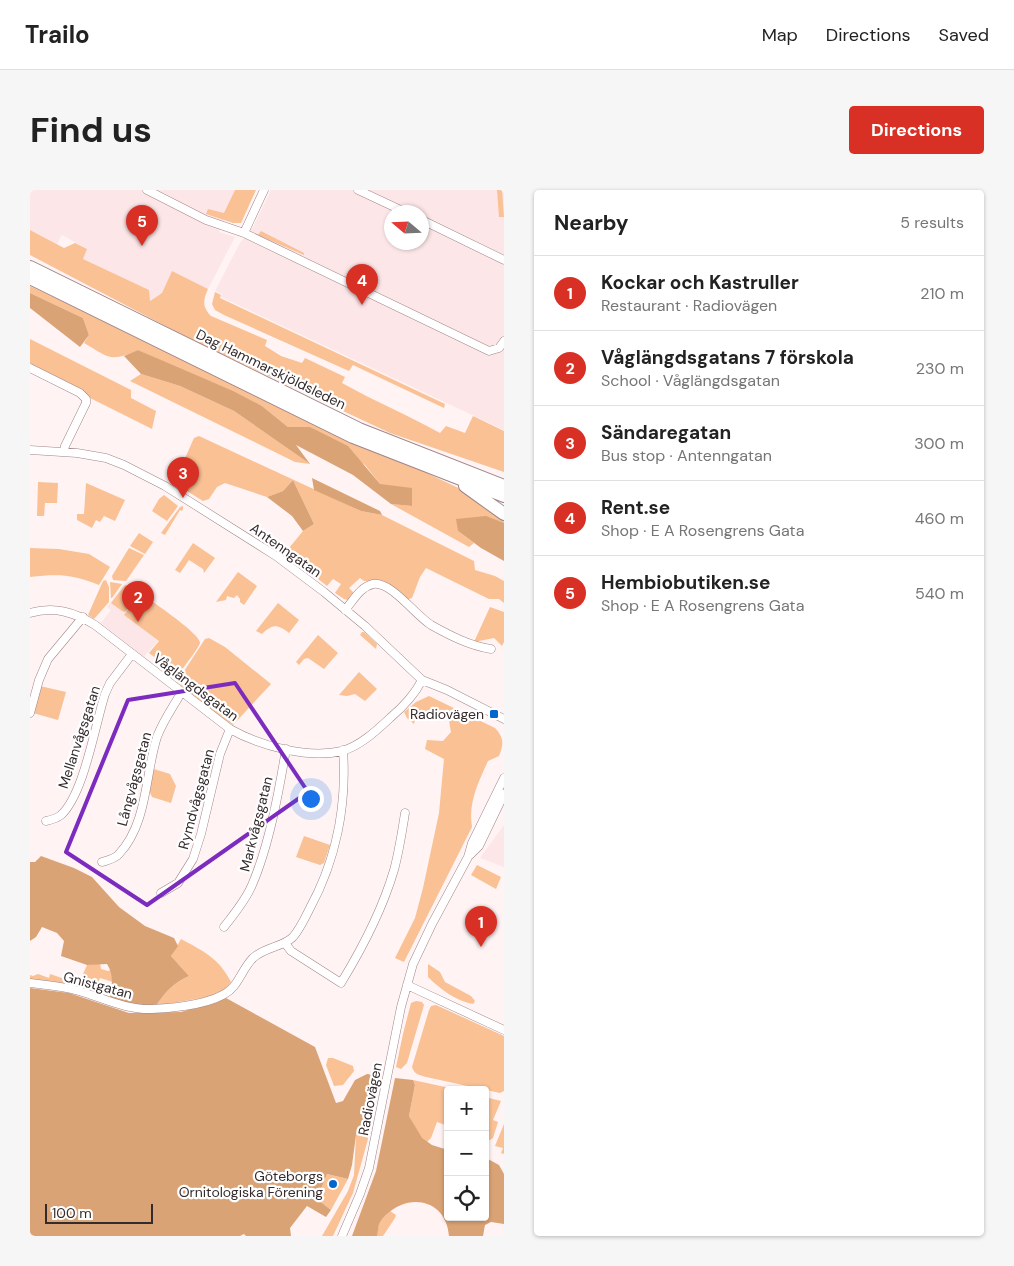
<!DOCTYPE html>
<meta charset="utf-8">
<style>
:root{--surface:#fff;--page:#f6f6f6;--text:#222;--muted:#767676;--line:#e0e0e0;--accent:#d93025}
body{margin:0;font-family:"DM Sans",sans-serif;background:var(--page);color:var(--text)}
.controls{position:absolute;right:15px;bottom:15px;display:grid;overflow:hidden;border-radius:5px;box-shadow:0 1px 4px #0004}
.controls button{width:45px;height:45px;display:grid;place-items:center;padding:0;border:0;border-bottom:1px solid var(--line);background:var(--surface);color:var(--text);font:25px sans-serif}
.compass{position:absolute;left:354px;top:15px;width:45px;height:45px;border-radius:50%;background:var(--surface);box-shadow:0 1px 4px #0004;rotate:289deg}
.scale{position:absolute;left:15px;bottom:12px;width:108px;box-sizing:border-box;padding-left:5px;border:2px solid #352b2c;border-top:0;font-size:14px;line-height:18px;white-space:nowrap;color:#352b2c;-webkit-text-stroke:4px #fff;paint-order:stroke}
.you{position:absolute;left:280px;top:608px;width:18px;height:18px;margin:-12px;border:4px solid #fff;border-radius:50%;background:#1a73e8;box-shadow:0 0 0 8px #1a73e833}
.badge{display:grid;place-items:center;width:32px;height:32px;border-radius:50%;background:var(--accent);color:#fff;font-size:16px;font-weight:700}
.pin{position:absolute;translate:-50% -41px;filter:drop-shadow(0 1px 2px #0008)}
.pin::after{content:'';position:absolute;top:26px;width:18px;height:15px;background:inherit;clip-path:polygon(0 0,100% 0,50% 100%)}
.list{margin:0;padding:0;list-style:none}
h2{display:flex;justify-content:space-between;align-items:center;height:65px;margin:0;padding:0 20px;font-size:21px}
h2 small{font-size:16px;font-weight:400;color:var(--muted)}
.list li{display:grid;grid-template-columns:32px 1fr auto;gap:15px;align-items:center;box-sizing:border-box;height:75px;padding:0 20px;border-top:1px solid var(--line)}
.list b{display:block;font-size:19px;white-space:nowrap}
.list p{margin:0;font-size:16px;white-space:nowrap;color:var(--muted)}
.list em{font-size:16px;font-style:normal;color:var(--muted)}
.icon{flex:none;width:28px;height:28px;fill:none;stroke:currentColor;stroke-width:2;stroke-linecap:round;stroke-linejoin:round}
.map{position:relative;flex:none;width:474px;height:1046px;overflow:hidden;border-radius:5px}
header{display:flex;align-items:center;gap:30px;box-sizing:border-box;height:70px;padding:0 25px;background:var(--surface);border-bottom:1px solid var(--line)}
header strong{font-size:24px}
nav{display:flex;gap:28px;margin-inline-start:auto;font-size:18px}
.intro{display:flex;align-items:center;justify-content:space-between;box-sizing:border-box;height:120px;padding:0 30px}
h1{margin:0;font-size:35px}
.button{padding:12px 22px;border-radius:5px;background:var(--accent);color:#fff;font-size:18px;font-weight:700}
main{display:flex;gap:30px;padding:0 30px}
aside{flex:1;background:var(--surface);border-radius:5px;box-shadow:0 1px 4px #0004}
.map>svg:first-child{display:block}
.built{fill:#fde6e7;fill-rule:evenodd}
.green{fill:#f9c194}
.forest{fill:#daa375}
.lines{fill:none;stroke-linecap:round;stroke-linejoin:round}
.minor-casing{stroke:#a08688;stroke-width:9}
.primary-casing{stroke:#a08688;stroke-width:14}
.minor{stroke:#fff;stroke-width:8}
.primary{stroke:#fff;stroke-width:12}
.marked{fill:none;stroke:#7b2cbf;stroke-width:4;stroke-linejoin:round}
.poi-dot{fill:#0166ce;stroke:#fff;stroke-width:2}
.labels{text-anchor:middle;stroke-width:4.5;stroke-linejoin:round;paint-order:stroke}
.street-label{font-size:14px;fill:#352b2c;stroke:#fff}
.poi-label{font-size:14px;fill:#352b2c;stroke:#fff;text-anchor:end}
</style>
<header>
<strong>Trailo</strong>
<nav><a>Map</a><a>Directions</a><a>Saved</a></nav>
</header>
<div class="intro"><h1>Find us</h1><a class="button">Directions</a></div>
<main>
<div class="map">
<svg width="474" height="1046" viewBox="0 0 474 1046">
<rect width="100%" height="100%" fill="#fff3f4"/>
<path class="built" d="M0,0H207L189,42L205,47L178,99L142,81L132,103L119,111V100L53,69L57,59L32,45L27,54L0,40Z
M241,0H474V240L191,107L192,104L185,101L210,53L223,37ZM362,22H392V52H362Z
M93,396H97L146,430L114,467L71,433L81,420L77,417Z
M474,635V677L450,668Z"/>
<path class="green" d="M205,0H226L211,33H203L176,24L178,19L194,23Z
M467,0H472L474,27H469Z
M0,40L34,58L45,53L57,59L53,69L119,100L120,111L132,103L142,81L178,99C173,110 172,117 181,126L237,150L235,156L251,166L272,173L275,168L315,187L312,193C344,211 378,225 410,243L416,236L435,243L443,226L474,241V282L360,243L164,151L0,65Z
M231,41L274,63V65L228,45Z
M0,96L439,303L474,328V333L428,341L444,353L439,357L361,314L382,316L350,294L335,275L280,237H258L232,216L108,160C80,173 78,167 54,153L59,145L53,128L0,103Z
M185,102L191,105L190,108L415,214L414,218L323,175L319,181L194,125L185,120L182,114Z
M0,149L101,200V208L126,221L122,239L0,178Z
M111,184L150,196L204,221L280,274L265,272L100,191Z
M169,246L331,321L352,325L444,371L445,380L465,386L474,391V413L469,409H459L396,378L390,387L382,408L376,410C359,394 358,391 334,391L330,388L319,398L323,402L322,411L314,409L305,403L311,394L303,389L297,396L255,363L273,341L284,334L263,290L253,301L237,307L195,293L187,297L179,309L173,311L144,293L164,248Z
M8,292L28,293L27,313H15L14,326H7Z
M56,293L95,310L85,331L74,326L70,332L66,330L62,338L47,330V324H54Z
M134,305L148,316L137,331L122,321L129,309Z
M153,316V319L152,321L150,320L135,345L131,343L150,317Z
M109,343L123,352L115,364L100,356Z
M163,353L185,368L174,383L173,379L159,370L150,383L145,380Z
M0,358L29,359L59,364L80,377L69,395C42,384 28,384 0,387Z
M99,358L114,365L96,391L83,390L82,386Z
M208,382L227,396L214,415L210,412V409L207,405L204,408L197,406L196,410L186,412Z
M76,390L79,397V412L64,429L58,425L73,391Z
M80,392L92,394L82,408H81Z
M95,395L102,397C112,405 171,443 170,453C169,458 152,479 148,485L119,463L129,451L94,425L108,406L95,422L92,421L81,413Z
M248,413L269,430L259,443C247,434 243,434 232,444L226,441Z
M460,417L474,422V452L472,456L464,448L444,452Z
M332,442H334L347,454L346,459L330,445Z
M288,445L308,463L294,479L278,468L274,469L269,475L266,472Z
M179,448L195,457L241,494L203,535L187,525L147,492L175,449Z
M329,482L347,499L335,511L325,504L317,506L309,505Z
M10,496L36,502L28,530L3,523Z
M399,506L465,538C474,548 474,553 469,566L458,571C448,593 438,613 442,637L374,772L365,768L385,728L393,698L409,623L414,569L395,559L397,550L413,551L421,542L417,520L386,526L384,534L377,528L374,522L386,512Z
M124,579L140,584L146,596L141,613L122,607L119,600Z
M274,646L300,655L294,673L290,675L266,667Z
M447,675L471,687L466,699L441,685Z
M151,749C173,761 189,768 201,792L194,801L183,806L126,816C135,802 143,793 159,786L141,766Z
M70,773L71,779L78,781L81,780L83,792L70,788L64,802L51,797L0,790V785L3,786L8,784L19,788L20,784L35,789L36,786L50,791L57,775Z
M398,774L410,782L415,792L441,806L445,811L443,814C426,811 410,799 398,787Z
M386,811L392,812L394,815L377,873L371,879L366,877L373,844L381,813Z
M406,815L474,846V901L470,903L396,887C389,885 384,884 382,877L399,820L401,816Z
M298,868H303L323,876L324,881L313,895L304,896L296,875Z
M383,890L429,900H418V936L407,932L401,948L397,952L391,948L379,926L385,895Z
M455,907L471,911L463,930L468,932L463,948L455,953Z
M474,934V964L471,963L473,958L465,956Z
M337,944L338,949L323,1003L303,1046H292L318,1001L324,985L326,945Z
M297,984L318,989L301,1020L287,1009Z
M360,1021L366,1025L365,1028L353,1046H347L349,1032Z"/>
<path class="forest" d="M0,103L53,128L59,145L50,157L0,118Z
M108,160L203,201L232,216L258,237H280L318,256L350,294L382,298V316L361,314L323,285L266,255L280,274L204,221L150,196L111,184L94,166Z
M282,288L350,321L352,325L331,321L284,300Z
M263,290L284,334L273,341L262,326L237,307L253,301Z
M456,326L474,333V371L451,358L428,341L426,329Z
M11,666L44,678L62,687L89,717L115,736L144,748L148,756L141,766L159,786C143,793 135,802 126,816L102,814L80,808C82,795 84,785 77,774L57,775L31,766L34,751L27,743L12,737L6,747L0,751V672H5Z
M0,798L39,803L99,823L151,822L196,808L285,857L306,913L313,911L325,890L337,884L350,886L337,944L326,945L322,975L318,989L297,984L287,1009L301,1020L296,1027L277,1016L260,1038L261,1046H216L214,1044L210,1046H0Z
M365,888L383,890L385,895L379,926L392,948L402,955L418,960V1027H455V963L458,969L469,975L474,984V1034L461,1032L455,1035L453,1046H419C416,1010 380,1002 356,1025C353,1028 350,1031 349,1034C348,1038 348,1042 347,1046H322L346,981Z"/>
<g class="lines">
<defs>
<path id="minor" d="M117,0L176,30L214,43L459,161L469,158L474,151
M328,0L375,22
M392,30L474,70
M214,43L234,0
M0,178L50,203L56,209V213L35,256L34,261
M0,260L47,263L76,268L94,275L135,296L246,366L294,402L335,436L392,490L417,500L474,529
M315,420C323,411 330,397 343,394C361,391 385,425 401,435C419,445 440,456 461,459
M0,423C24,416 44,422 65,435L200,539C230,556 278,569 312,561C330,556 346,541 360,528C373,517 384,506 392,490
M0,523L9,490L18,469L53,427
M16,631C21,630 27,628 31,625C54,604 65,535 75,504L80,493L102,464
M440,665L449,656L474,604
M72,672C78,670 85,669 89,664C118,633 115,584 127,547C133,531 143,517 151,503
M131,703L148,693L163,669L171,644L190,564L200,539
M194,737C204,724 216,710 222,695C239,656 249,601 256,559
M255,753L261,761L311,793C333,757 352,721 364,680C369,662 372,642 375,623
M0,793C16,795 33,796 49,801C73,808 96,820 122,819C143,818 190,814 204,796C211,787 215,776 223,768C235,757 253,757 263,747C270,739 275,728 280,718C306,670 317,615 313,560
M377,795L474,840
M312,1046L330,1004L339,978L371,817L383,774L402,734L438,667L442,653L474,588"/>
<path id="primary" d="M0,77L329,239L474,296
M0,88L323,247L474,306
M435,296L474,324"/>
</defs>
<use href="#minor" class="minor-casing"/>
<use href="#primary" class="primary-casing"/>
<use href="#minor" class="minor"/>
<use href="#primary" class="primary"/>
</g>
<path class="marked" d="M205,493L278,602L117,715L36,662L98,510Z"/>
<g class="poi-dot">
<rect x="459" y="519" width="10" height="10" rx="2.5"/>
<circle cx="303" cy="994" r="5"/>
</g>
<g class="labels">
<g class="street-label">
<text transform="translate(241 179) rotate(26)" y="5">Dag Hammarskjöldsleden</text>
<text transform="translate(256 360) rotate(35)" y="5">Antenngatan</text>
<text transform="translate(166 497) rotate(37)" y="5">Våglängdsgatan</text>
<text transform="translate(49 547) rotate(-72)" y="5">Mellanvågsgatan</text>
<text transform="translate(104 589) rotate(-75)" y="5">Långvågsgatan</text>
<text transform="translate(166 609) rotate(-75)" y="5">Rymdvågsgatan</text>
<text transform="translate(226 634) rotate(-76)" y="5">Markvågsgatan</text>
<text transform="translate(68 795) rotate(15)" y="5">Gnistgatan</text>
<text transform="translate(340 909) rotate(-79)" y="5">Radiovägen</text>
</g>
<g class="poi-label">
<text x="454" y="529">Radiovägen</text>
<text x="293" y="991">Göteborgs<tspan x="293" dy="16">Ornitologiska Förening</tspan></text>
</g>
</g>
</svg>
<div class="controls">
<button>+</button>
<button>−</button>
<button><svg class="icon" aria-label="locate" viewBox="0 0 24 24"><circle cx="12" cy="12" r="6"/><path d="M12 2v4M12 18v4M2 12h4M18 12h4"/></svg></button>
</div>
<svg class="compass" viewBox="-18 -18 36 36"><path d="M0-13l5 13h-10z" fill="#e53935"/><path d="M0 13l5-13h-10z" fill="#767676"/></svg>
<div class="scale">100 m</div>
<div class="you"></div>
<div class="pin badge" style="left:451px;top:757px">1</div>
<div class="pin badge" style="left:108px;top:432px">2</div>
<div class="pin badge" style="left:153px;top:308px">3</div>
<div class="pin badge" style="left:332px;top:115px">4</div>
<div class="pin badge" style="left:112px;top:56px">5</div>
</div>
<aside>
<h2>Nearby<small>5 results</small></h2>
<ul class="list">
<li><span class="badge">1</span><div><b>Kockar och Kastruller</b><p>Restaurant · Radiovägen</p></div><em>210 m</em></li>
<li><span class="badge">2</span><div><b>Våglängdsgatans 7 förskola</b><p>School · Våglängdsgatan</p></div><em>230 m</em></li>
<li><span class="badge">3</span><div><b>Sändaregatan</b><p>Bus stop · Antenngatan</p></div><em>300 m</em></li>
<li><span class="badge">4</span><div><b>Rent.se</b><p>Shop · E A Rosengrens Gata</p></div><em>460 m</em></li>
<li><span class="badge">5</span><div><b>Hembiobutiken.se</b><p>Shop · E A Rosengrens Gata</p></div><em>540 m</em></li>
</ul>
</aside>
</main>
